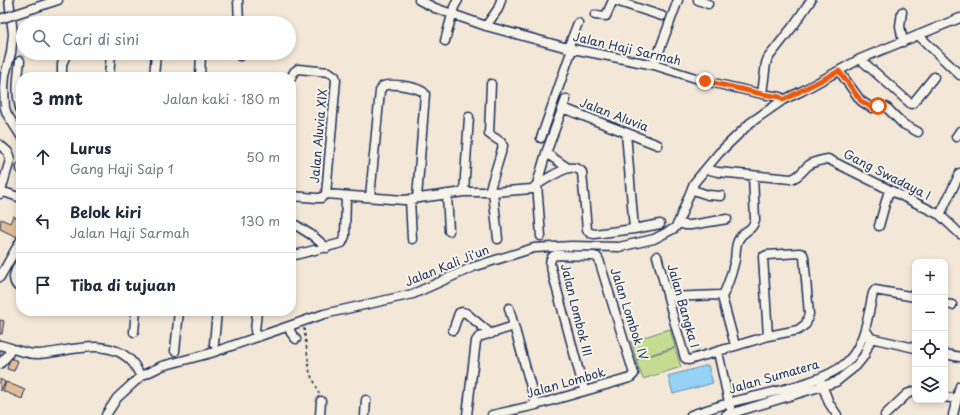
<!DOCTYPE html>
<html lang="id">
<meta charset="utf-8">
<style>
:root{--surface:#fff;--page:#f6f6f7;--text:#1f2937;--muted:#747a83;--line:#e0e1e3}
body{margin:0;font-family:"Playpen Sans",sans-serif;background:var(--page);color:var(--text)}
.controls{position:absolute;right:12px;bottom:12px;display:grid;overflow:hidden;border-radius:8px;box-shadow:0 2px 6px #0003}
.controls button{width:36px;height:36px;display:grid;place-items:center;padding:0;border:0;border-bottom:1px solid var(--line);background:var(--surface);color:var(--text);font:20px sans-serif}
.stop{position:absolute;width:12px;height:12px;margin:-9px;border:3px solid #ea580c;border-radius:50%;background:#fff}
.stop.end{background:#ea580c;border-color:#fff;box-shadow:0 1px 4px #0008}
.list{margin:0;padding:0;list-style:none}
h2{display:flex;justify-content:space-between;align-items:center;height:52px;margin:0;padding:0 16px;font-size:17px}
h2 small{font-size:13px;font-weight:400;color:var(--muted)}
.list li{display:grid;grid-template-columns:26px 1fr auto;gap:12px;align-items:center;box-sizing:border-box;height:64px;padding:0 16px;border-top:1px solid var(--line)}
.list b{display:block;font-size:15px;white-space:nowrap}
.list p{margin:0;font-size:13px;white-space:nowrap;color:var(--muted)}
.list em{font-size:13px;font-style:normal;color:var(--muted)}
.icon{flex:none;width:22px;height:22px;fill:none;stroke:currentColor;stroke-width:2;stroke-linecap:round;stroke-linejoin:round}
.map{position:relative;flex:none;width:960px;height:415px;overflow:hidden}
.search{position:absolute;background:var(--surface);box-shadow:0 2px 6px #0003;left:16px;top:16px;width:280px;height:44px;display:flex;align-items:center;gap:10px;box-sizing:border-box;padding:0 14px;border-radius:22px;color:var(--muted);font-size:15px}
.panel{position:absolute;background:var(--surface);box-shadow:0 2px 6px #0003;left:16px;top:72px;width:280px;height:244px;border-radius:16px}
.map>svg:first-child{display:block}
.green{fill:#c5dd93;stroke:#708678}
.water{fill:#95d2f6;stroke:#6491b9}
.building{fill:#e5bc95;stroke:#1b2f5e}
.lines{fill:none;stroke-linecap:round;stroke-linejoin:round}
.minor-casing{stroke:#1b2f5e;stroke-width:11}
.path{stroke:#1b2f5e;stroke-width:1.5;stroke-dasharray:3 3;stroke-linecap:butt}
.minor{stroke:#f7f3e8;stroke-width:8}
.minor-bridge-casing{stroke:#1b2f5e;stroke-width:11;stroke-linecap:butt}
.minor-bridge{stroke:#f7f3e8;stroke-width:8}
.route{stroke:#ea580c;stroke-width:5}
.labels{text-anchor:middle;stroke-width:4;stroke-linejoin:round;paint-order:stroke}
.street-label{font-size:12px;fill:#1b2f5e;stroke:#f7f3e8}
</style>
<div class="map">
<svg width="960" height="415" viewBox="0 0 960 415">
<rect width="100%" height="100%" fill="#f3e8d7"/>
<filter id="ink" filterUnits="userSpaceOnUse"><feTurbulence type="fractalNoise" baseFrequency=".025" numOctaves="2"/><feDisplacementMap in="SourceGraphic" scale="8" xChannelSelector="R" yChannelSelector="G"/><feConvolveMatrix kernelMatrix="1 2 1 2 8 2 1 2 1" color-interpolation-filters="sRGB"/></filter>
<g filter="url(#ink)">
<path class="green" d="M670,329L675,347L636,359L631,341Z
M675,348L681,367L643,379L636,360Z"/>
<path class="water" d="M708,365L713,383L673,394L668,376Z"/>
<path class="building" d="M13,216L21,220V228L17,237L0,229L1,219L10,223Z
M0,320L4,321L2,334H0Z
M0,347L6,349L2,359L0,358Z
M10,358L18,361L14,371L7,369Z
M0,379L5,382L1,391L0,390Z
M6,382L25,390L22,399L3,391Z"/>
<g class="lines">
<defs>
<path id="minor" d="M9,0L13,34L11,53L5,75L4,88L5,108L7,114L21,136
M238,0L239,23
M419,0L435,8L486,26L568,48L654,65L705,81L762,94L780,97L783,100
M613,0L662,16
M698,0L708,4
M34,8L58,0
M902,12L900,26L903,42
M595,15L606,16L613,0
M486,26L498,9L501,0
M918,35L960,75
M445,41L454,7L458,0
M568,48L578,23
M239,53L240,56
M860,59L911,104L913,103L934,77
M20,61C18,78 15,94 21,111
M654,65L678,0
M839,71L861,101L872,108L878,106L886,107L903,124L918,132
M62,77V64L67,53
M109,77L111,53
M154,77L156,53
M200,77L201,53
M291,78L294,72L298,69L329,72L335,76L336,80L326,194
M762,94L766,63L768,58L794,25L811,0
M563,108L658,145
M626,133L634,229
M956,137L960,131
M541,138L572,49
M0,145L8,152L10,160L0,194
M546,153L568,168
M21,167V169
M706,169L718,172L791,179C800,177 802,170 809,165C815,161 821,160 828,159L940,215L960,234
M693,190L708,195L721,196
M1,191L21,198
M464,192L469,117
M489,192L503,146L501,142L489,134L491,84
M493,192L498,239
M447,194L449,231
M291,196L317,198H321L326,194L404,200L464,192H493L532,189C538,183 561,170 569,168C574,167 577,168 581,171L582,172L587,230L590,233L594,234L634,229L660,224
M370,197L380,91L383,86C392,83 421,87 425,94L417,198
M410,199L412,239
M940,215L960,173
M291,222L313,236L327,248
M678,223L685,225H691L727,219
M879,226L889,190
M541,236L537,184L546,153L566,99
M291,256L342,243L345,236L346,196
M657,256L675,324L685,358L689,360L768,336L798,330L806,324L809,314L804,257L803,254L800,253L767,255L763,257L768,336
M21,260C15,271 9,281 21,289
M0,277L21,240
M668,297L720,295L722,297
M722,297C728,286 732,272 735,260C736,254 735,244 739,239C743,230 752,232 755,220L753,176
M722,297L735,345
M945,304L952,305
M509,308L536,405
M289,327L291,333L296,339
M453,330L459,313L462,312L466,313L491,334
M255,331L257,311
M134,332L136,311
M866,337L915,348
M214,344L217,311
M0,345C12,348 27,355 39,354C69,352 109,335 133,363C136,367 138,372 141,376
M175,351L179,311
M718,352L730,407
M945,354L960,357
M0,364L8,355L11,348
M821,382L829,403L837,415
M945,397L956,399
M106,415L117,398L141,376L162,366L211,353L324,314L413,294L473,267L534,248L572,246L619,247L654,239L675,228L678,223L694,183L719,153L750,123L783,100L802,91L860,59L960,18
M320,415L321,401
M365,415L366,400
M467,415L476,341L479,337L514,326
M492,415L536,405L630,378L634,374L599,260L597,257L593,256L556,255C552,256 550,259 550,264L584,390
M691,415C704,411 718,406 732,402C762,394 827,383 848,361C865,344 868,315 873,293L875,290L915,297
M726,415L836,382L856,366L864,356L871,338L865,329
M885,415L907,394L915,391
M953,415L960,386"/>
</defs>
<use href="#minor" class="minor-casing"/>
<path class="path" d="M304,328L310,374L316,385L319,394"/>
<use href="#minor" class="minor"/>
<defs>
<path id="minor-bridge" d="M0,19L34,8"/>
</defs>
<use href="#minor-bridge" class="minor-bridge-casing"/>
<use href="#minor-bridge" class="minor-bridge"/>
</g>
</g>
<g class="lines" filter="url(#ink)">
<path class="route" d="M705,81L762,94L780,97L783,100L839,71L861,101L872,108L878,106"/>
</g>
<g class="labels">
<g class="street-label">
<text transform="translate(627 49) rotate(13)" y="4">Jalan Haji Sarmah</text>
<text transform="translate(614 115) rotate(21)" y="4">Jalan Aluvia</text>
<text transform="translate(319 136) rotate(-85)" y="4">Jalan Aluvia XIX</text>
<text transform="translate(887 175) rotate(27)" y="4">Gang Swadaya I</text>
<text transform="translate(447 266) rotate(-22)" y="4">Jalan Kali Ji'un</text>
<text transform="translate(683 306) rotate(74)" y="4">Jalan Bangka I</text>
<text transform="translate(576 310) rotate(76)" y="4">Jalan Lombok III</text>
<text transform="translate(629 314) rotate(72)" y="4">Jalan Lombok IV</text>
<text transform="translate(774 377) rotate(-16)" y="4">Jalan Sumatera</text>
<text transform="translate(566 383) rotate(-16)" y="4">Jalan Lombok</text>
</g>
</g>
</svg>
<div class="controls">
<button>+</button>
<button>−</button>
<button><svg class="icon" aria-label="locate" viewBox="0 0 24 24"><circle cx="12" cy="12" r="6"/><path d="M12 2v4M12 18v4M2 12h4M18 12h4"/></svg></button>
<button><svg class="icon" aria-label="layers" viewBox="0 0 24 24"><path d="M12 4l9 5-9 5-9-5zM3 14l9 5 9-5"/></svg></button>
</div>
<div class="stop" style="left:878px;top:106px"></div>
<div class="stop end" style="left:705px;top:81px"></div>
<div class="search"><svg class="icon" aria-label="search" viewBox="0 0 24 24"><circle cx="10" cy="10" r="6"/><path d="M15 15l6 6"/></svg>Cari di sini</div>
<section class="panel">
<h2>3 mnt<small>Jalan kaki · 180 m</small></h2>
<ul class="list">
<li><svg class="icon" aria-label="ahead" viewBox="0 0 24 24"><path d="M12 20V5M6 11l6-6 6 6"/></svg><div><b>Lurus</b><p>Gang Haji Saip 1</p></div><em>50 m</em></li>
<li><svg class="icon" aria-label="left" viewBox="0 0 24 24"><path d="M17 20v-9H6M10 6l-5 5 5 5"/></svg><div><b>Belok kiri</b><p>Jalan Haji Sarmah</p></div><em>130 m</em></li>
<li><svg class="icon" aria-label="arrive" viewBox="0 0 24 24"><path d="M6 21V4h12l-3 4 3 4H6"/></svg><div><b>Tiba di tujuan</b></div></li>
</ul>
</section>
</div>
